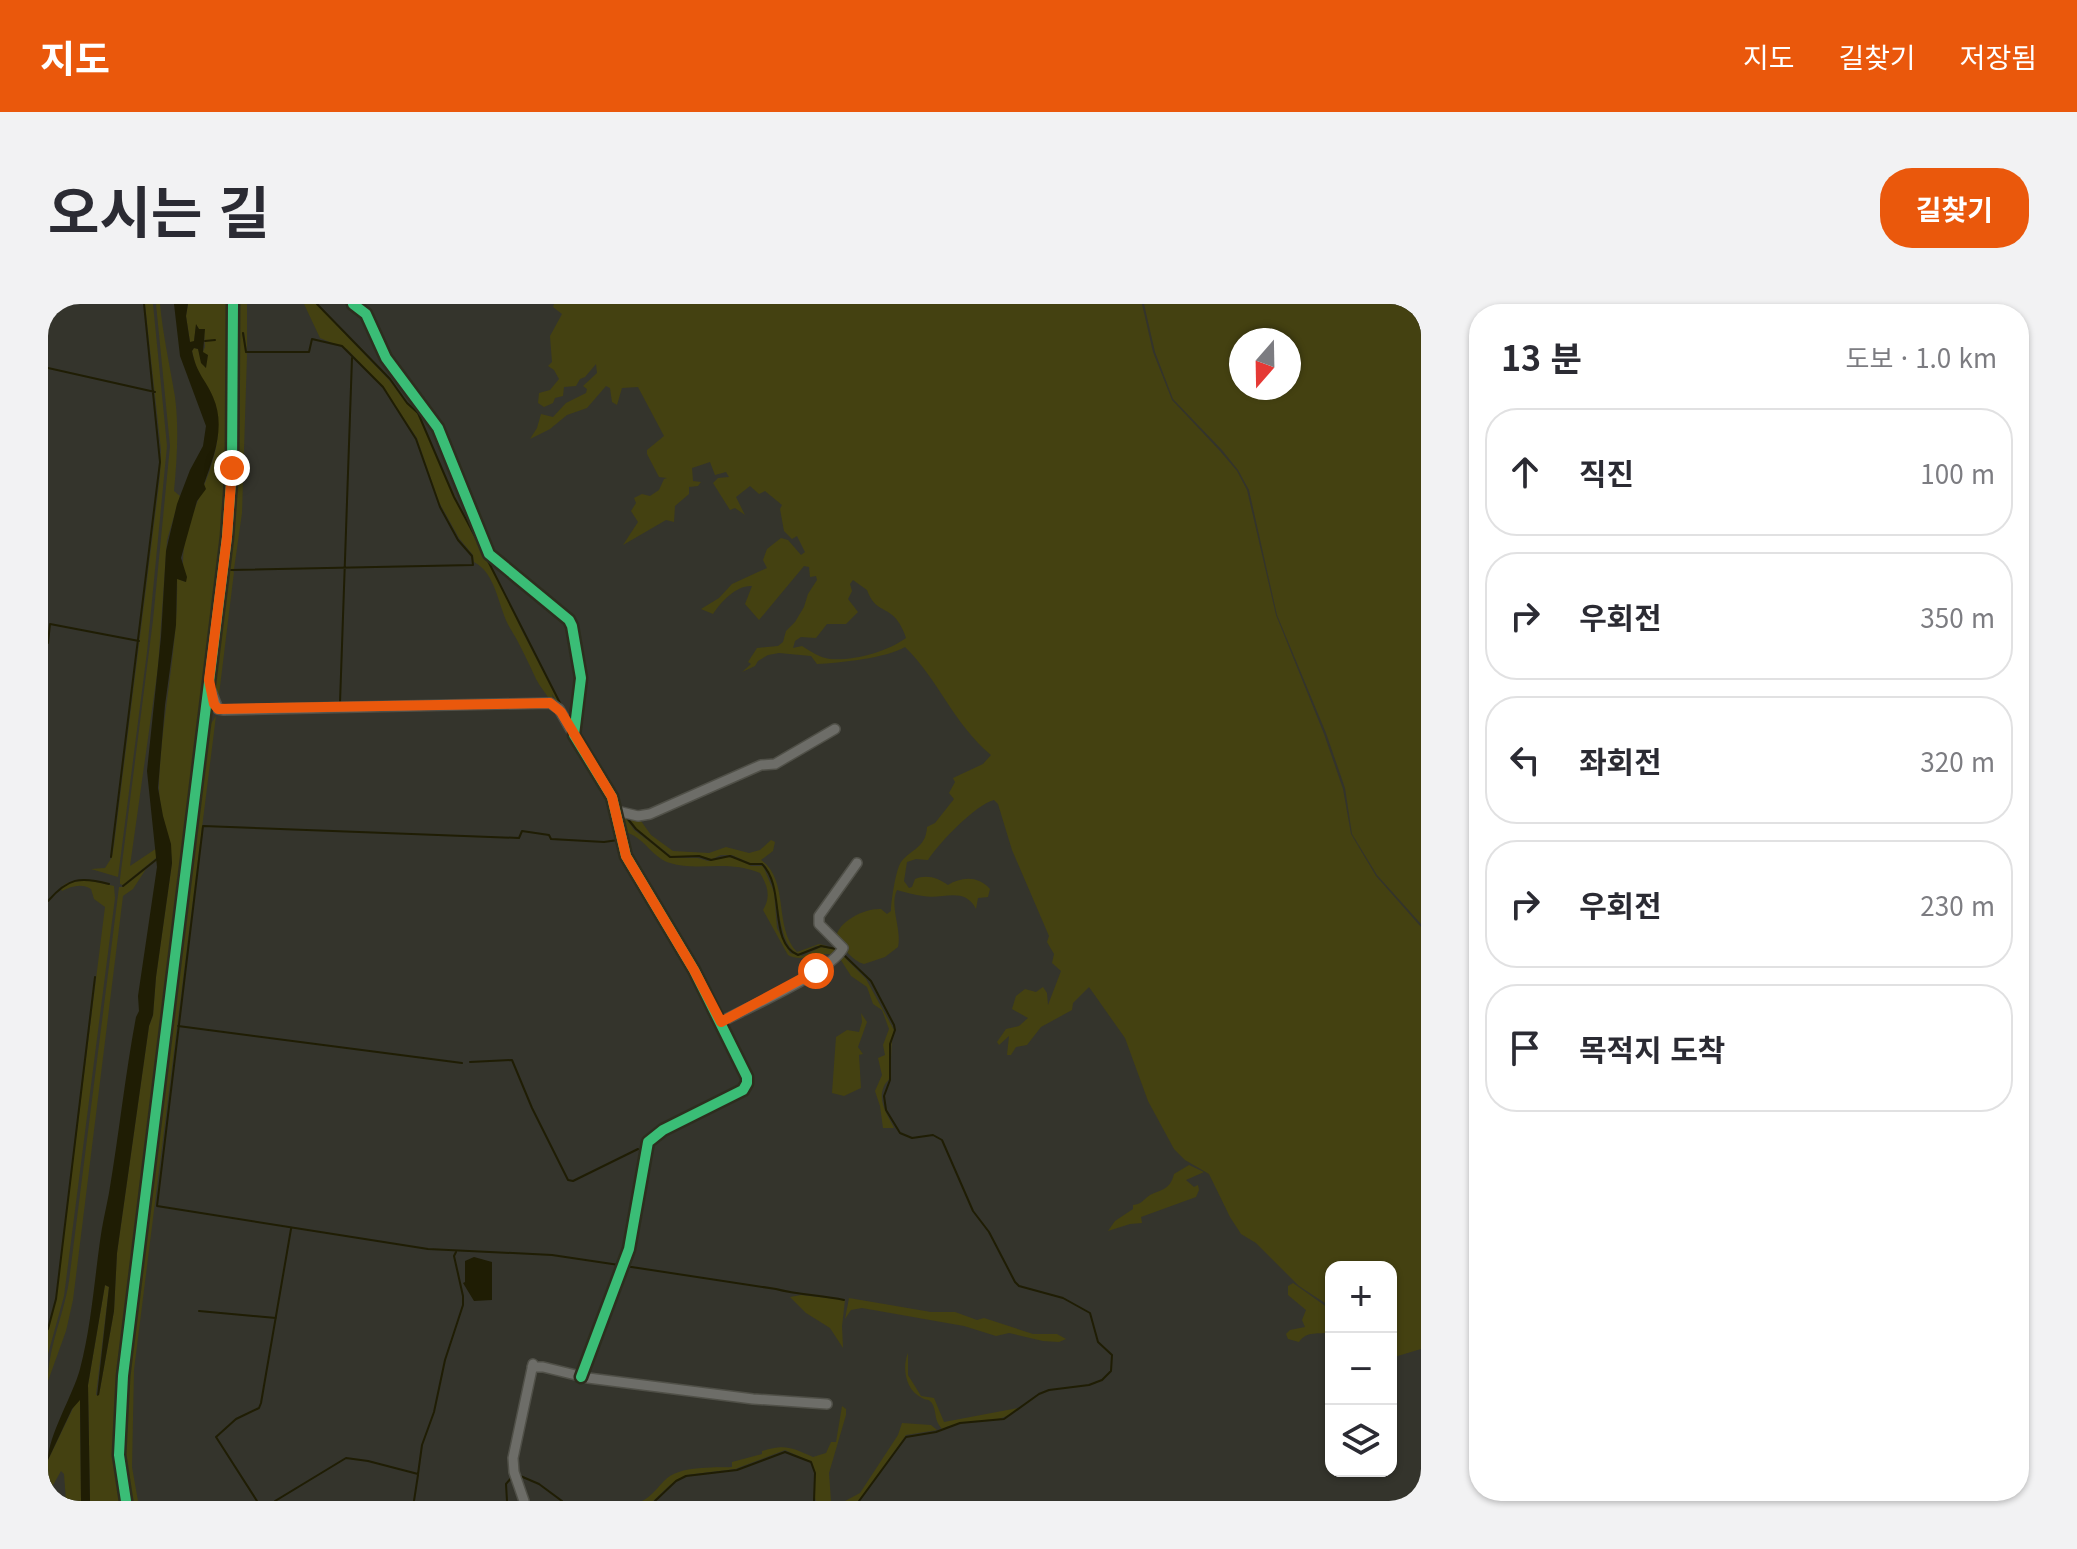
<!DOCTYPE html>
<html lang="ko">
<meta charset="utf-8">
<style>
:root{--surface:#fff;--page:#f2f2f3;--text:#2b2b33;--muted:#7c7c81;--line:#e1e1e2;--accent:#ea580c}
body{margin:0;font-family:Georgia,"Noto Sans KR",serif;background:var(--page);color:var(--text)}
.controls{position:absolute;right:24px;bottom:24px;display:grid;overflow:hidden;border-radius:16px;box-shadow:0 2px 6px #0004}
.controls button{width:72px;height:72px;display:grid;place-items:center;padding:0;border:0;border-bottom:2px solid var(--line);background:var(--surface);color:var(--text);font:40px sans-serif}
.compass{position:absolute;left:1181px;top:24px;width:72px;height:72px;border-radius:50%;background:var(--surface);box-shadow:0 2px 6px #0004;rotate:200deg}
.stop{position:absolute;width:24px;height:24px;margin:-18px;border:6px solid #ea580c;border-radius:50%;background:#fff}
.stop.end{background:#ea580c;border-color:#fff;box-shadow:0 2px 8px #0008}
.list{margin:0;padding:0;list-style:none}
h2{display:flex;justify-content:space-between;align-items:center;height:104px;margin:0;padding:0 32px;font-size:34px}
h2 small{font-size:26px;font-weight:400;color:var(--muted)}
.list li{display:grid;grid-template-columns:52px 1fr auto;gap:24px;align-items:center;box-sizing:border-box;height:128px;margin:0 16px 16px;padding:0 16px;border:2px solid var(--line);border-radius:32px}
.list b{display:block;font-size:30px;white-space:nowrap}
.list em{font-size:26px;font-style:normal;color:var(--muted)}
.icon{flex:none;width:44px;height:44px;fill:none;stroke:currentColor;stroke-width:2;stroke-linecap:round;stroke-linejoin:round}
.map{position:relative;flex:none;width:1373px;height:1197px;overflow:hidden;border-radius:32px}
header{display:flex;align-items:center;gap:48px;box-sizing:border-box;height:112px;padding:0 40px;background:var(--accent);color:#fff}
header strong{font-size:38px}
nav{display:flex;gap:44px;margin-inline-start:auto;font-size:28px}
.intro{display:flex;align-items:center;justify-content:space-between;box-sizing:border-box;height:192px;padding:0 48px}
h1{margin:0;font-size:56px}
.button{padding:20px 36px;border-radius:32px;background:var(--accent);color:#fff;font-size:28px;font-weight:700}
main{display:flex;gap:48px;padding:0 48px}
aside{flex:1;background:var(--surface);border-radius:32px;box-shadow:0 2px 6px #0004}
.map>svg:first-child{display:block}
.green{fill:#444111;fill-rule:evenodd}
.water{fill:#1f1d04}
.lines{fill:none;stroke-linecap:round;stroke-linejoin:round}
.stream{stroke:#1f1d04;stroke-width:2}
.minor-casing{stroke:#505048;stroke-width:12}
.minor{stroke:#6d6d68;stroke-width:9}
.cycleway-casing{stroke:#2d2d1e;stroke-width:15}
.cycleway{stroke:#3abd76;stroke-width:10}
.route{stroke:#ea580c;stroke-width:10}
</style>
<header>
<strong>지도</strong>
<nav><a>지도</a><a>길찾기</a><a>저장됨</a></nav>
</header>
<div class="intro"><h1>오시는 길</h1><a class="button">길찾기</a></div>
<main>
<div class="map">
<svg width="1373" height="1197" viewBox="0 0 1373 1197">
<rect width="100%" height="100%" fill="#34342c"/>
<path class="green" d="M97,0H105L119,142L99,348L70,573L43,565L57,564L64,553L66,541L112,172L113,146Z
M108,0H112C115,32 122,62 127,93C131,124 129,155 126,187L132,192L119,236L110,363L82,562L109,544L108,554L75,581L72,580V575L105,316L122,142Z
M140,0H184L182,164L177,233L73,1071L76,1197H42L40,1081L57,981L61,983L48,1091H51L66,1007L69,949L101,722L105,712L108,673L124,559C123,533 110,508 111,481C113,412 131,344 129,274L137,278C125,219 171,176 170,122C170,100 161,89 151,71C147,64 146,55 144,47L146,44L150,45L153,52L157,43L156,25H151L148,21L146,38H142L138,12Z
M187,0H199V47L196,28L194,29L199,51L194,209L186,265H183L186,268L170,399L163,375L177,261Z
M256,0H268L341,76L359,100L369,109L422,225L449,273L473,325L522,420L504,390L505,396L502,397C498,389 492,383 488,375C480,358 472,340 462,324C450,304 449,270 426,258L425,251L411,234L391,198L369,134L335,83L299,45L272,34Z
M506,0H1094L1105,48L1124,96L1172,147L1189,167L1199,186L1228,311L1276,430L1295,485L1303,530L1328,572L1373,623V1045L1343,1054V963H1283V1003L1251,982L1208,939L1193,930L1182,913L1161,870L1137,856L1126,845L1100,797L1077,734L1041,683L1025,699L1024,706L993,723L979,741L968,743L963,751H959L961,732L951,741L949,738L958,725L971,722L980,714L964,705L968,692L977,685L988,688L995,683L999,689L1000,701L1013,667L1004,659L1006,650L999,638L1001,632L964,546L950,500L946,496C927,501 891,539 880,556L868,555L859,558L856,577L861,584L864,583L867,575C879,570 890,574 900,581C914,572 931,572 942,585L940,593L930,594L928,605C916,582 895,596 875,592C867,591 857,588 849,586C841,602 854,625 850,643L837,653L816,660C804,657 796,644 788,634C790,617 817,604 833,605L839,610L843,607C843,597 848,565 853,558C863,545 878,544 879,523L887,519L906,495L901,489L907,478L905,474L935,460L943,451C904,418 891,376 857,343C839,354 791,359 769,360L763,352L731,349L720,351L710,357L707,362L694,368L703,360L700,358L709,344L730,342L735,338L738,327L747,318L756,303L760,290L769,276L768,272L762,273L761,263L756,262L711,316L697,300L704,282C688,281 673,298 665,310L653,305L671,294L684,280L719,264L715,256L719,245L733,234L740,236L753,251L757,248L749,232L744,235L736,227L732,205L734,201L717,187L711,190L702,182L688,193L697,211L687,204L682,206L665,179L670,174L681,173L678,168L667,171L662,158L644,164L645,177L653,178L650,182L641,183V190L627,202L626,218L618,216L575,241L590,218L583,207L588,199L586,194L594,190L602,192L611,186L616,175L619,174L611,173L599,150V146L616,132L590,83L574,84L569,101L564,98L562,84L558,82L539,104L519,111L502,125L482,135L489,124L493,110L505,113L518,99L538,89L539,85L535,82L549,69L548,60L537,73L532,75L528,82L516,83L515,92L507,94L505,99L496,103L490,99L491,89L502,86L511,75L506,66L500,62L504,58L502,32L514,10L505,3ZM805,276L819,286C827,308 838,302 849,316C853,321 856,328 858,334C839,348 805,357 782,355C772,354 762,347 754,342L745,344L747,337L753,333L768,334L779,320H798L810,308L800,295L804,287L802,280Z
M1096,0H1373V620L1329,571L1304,530L1297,484L1278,429L1229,311L1201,186L1190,166L1174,146L1125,95L1107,48ZM1193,36H1241V84H1193Z
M168,412L86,1066L84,1163L90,1197H82L76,1175L74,1104L158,427Z
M571,511H576L586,526L623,554H650L660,557L679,553L690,555L703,562H715L726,588L729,624L742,649L755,652L773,643L789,646L788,652C771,645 756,660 740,651L715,606C723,593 720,582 712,569C678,555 650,568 622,559C605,554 597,535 580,529L574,532Z
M579,511L593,517L603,531L625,547L661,549L678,543L701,549L712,546L723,536L727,538L725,547L713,556C742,576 725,623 749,648L771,640L779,642H768L752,650C727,644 734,584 716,560H704L684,551H673L664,555L651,552H623L588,524Z
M98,565L85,585L75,592L25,996L18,1027L0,1077C0,1044 16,1010 21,977L71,583H75Z
M39,576L66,582L67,594L16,992L0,1050V1027L8,995L57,603L46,595L43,585C34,579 23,582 14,587L12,584L19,579Z
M794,651L818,675L846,726C842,741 844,756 842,771C840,779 840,775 836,782C829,798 840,811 846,824H835L832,802L827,787L834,771L830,754L837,751L835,741L841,725L834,706L825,700L819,683L803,672L791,653Z
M813,709L819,718L810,743L815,750L811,751L813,784L796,792L784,789L788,733L799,726L811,728L814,718Z
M1141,861L1156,868L1138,876L1146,883L1150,881L1151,886L1148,893L1093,913L1094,919L1082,920L1060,927L1067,917L1085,905V901C1094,900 1095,896 1102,891C1114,885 1122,886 1126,870Z
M1245,979L1283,1006V1028C1271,1031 1259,1026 1251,1038L1240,1035L1238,1030L1242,1026L1257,1023L1254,1016L1258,1006L1240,991V982Z
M753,991L797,996L794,1022L795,1044L782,1024L758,1009L742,993Z
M801,994L883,1008H907L929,1016L936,1014L985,1030H1009L1018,1035L1011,1038L995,1037L961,1029L948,1032L916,1022L814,1004L803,1006L797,1015Z
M860,1049V1071L873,1092L886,1094L896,1118L970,1104C949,1125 919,1112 894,1125C886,1116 889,1111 885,1101C881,1094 880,1097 874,1094C857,1086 854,1063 860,1049Z
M29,1096H32L33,1197H18L16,1170L13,1167L0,1190V1156Z
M794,1102L798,1105V1111L781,1169L783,1197H768C763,1184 769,1171 764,1158L737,1146L687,1165L638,1171L622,1181L605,1197H594C603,1193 610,1183 616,1177C631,1161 665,1164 684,1163V1158L714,1150V1147C737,1140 743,1143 765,1153L778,1149L783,1138H788Z
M854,1119L883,1121L889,1126L858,1131L813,1194L810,1197H797L812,1189L850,1131Z"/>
<path class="water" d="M126,0H140L138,12L142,38L146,37L148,20L151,25H157L155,48L160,51L158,64L153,59L150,45L146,44L144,47C149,71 157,74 165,93C178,122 166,152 156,180L158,185L149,197L133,254L139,273L138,278L129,275L128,321L117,401L110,484L115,512L123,540L124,559L108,673L105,711L101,722L69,949L66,1007L51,1091L49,1092L61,983L57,981L40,1081L42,1197H33L32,1096L24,1105L0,1156C0,1132 25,1091 32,1065C43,1023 46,980 52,937C54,921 58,905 61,889C71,830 77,772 88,713L91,707L90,692L109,563L99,467L113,333L118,247L129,200L142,166L155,142L158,122L132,52Z
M426,953L444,958V996L426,997L415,979L417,978V957Z"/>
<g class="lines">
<path class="stream" d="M269,0L342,75L359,99L370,109L406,193L435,247
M157,37L167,36
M0,64L107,88
M438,253L513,401
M183,266L425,261L424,252L410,236L392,203L368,135L335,83L294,42L264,35L261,48H198L195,29
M0,339L2,320L91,337
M292,399L304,54
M561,479L572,503
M579,514L588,525L622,553L651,552L663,556L682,552L702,560H714C738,583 720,639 750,651L773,642L788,645
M570,536L556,538L503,535L501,531L474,527L471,534L155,522L109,902L380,945L504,951L571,961
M63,553L112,158L96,0
M75,582L109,555
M0,597C20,574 32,572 61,580
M797,652L823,677L846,721L847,726L842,740V776L836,792L838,806L852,829L864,834L885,831L894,836L925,907L941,928L967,978L971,982L1015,994L1042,1009L1050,1038L1064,1051L1063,1067L1054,1076L1041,1081L1001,1086L991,1090L956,1115L912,1119L888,1128L858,1133L811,1197
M130,722L414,759
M422,758L464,756L484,804L520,876L525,877L590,845
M577,962L728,985C750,991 773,991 796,996
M151,1007L228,1014
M0,1025L8,995L47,673
M470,1171L491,1180L514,1197
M209,1197L168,1133L188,1115L211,1104L213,1099L243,925
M227,1197L298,1154L320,1157L370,1170L374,1141L386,1108L397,1056L415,1001V992L406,952L408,948
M366,1197L370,1171
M459,1197L458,1180L464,1173
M607,1197L628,1177L638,1172L689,1166L737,1148L763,1158L767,1169L766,1197"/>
<defs>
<path id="minor" d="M305,0L318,10L338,54L390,124L441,250L521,316L524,322L533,374L526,431L564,493L578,552L646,666L699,773V779L695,786L615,826L600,838L581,945L533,1073
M163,387L170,405L176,406L502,399L511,405L526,431
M569,507L590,512L602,510L713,461L727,460L787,425
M673,718C699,704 784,667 795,644L771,620V612L809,559
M484,1063H495L540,1074L705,1095L779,1100
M78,1197L71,1151L75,1072L179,233L184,164L185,0
M476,1197L466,1168L465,1154L485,1060"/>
</defs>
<use href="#minor" class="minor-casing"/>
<use href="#minor" class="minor"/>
<defs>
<path id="cycleway" d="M305,0L318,10L338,54L390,124L441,250L521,316L524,322L533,374L526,431L564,493L578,552L646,666L699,773V779L695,786L615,826L600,838L581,945L533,1073
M78,1197L71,1151L75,1072L179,233L184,164L185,0"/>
</defs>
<use href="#cycleway" class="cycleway-casing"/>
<use href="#cycleway" class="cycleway"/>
</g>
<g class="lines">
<path class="route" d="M184,164L179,233L161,376L166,400L170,405L502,399L513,408L564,493L578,552L646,666L673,718L768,667"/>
</g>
</svg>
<div class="controls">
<button>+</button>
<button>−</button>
<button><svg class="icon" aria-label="layers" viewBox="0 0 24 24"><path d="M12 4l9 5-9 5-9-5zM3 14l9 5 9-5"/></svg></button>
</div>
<svg class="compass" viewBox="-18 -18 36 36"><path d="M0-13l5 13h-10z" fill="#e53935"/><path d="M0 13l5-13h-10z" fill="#7c7c81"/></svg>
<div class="stop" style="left:768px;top:667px"></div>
<div class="stop end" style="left:184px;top:164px"></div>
</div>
<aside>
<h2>13 분<small>도보 · 1.0 km</small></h2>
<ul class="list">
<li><svg class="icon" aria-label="ahead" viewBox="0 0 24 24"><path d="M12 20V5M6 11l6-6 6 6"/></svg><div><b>직진</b></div><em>100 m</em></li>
<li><svg class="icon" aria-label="right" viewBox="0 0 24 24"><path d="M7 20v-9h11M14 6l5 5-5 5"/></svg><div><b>우회전</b></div><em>350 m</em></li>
<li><svg class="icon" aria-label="left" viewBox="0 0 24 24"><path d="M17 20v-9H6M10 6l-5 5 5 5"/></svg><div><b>좌회전</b></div><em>320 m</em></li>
<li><svg class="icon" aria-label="right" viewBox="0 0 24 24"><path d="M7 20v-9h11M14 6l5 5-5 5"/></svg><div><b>우회전</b></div><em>230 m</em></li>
<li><svg class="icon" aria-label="arrive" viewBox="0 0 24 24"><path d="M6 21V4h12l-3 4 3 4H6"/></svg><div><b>목적지 도착</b></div></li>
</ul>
</aside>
</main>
